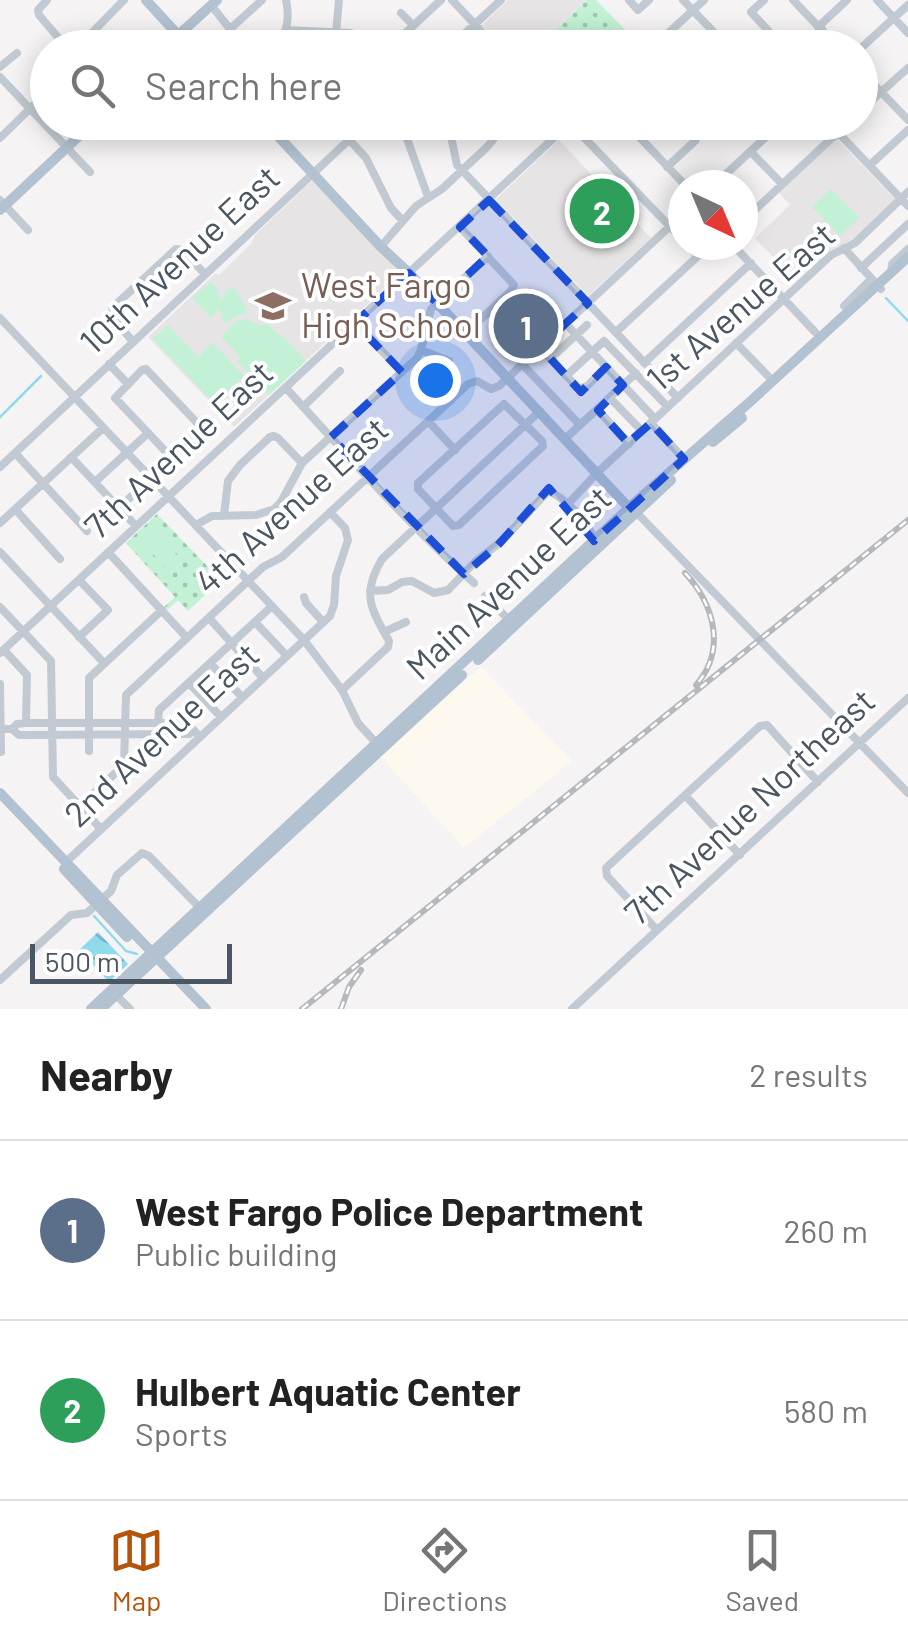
<!DOCTYPE html>
<style>
:root{--surface:#fff;--page:#f2f2f2;--text:#222;--muted:#767676;--line:#e0e0e0;--accent:#b45309}
body{margin:0;font-family:Barlow,sans-serif;background:var(--page);color:var(--text)}
.compass{position:absolute;left:668px;top:170px;width:90px;height:90px;border-radius:50%;background:var(--surface);box-shadow:0 5px 25px #0003;rotate:136deg}
.scale{position:absolute;left:30px;bottom:25px;width:202px;box-sizing:border-box;padding-left:10px;border:5px solid #4a5661;border-top:0;font-size:28px;line-height:35px;white-space:nowrap;color:#4a5661;-webkit-text-stroke:8px #fff;paint-order:stroke}
.you{position:absolute;left:435px;top:380px;width:35px;height:35px;margin:-25px;border:8px solid #fff;border-radius:50%;background:#1a73e8;box-shadow:0 0 0 15px #1a73e833}
.badge{display:grid;place-items:center;width:65px;height:65px;border-radius:50%;background:var(--accent);color:#fff;font-size:32px;font-weight:700}
.pin{position:absolute;translate:-50% -50%;border:5px solid #fff;box-shadow:0 2px 10px #0006}
.list{margin:0;padding:0;list-style:none}
h2{display:flex;justify-content:space-between;align-items:center;height:130px;margin:0;padding:0 40px;font-size:42px}
h2 small{font-size:32px;font-weight:400;color:var(--muted)}
.list li{display:grid;grid-template-columns:65px 1fr auto;gap:30px;align-items:center;box-sizing:border-box;height:180px;padding:0 40px;border-top:2px solid var(--line)}
.list b{display:block;font-size:38px;white-space:nowrap}
.list p{margin:0;font-size:32px;white-space:nowrap;color:var(--muted)}
.list em{font-size:32px;font-style:normal;color:var(--muted)}
.icon{flex:none;width:55px;height:55px;fill:none;stroke:currentColor;stroke-width:2;stroke-linecap:round;stroke-linejoin:round}
.map{position:relative;flex:none;width:908px;height:1009px;overflow:hidden}
.search{position:absolute;background:var(--surface);box-shadow:0 5px 25px #0003;left:30px;right:30px;top:30px;height:110px;display:flex;align-items:center;gap:25px;box-sizing:border-box;padding:0 35px;border-radius:55px;color:var(--muted);font-size:38px}
.sheet{height:490px;background:var(--surface)}
nav{display:flex;justify-content:space-around;align-items:center;box-sizing:border-box;height:140px;border-top:2px solid var(--line);background:var(--surface);font-size:28px;color:var(--muted)}
nav a{display:grid;justify-items:center;gap:5px}
nav .on{color:var(--accent)}
.map>svg:first-child{display:block}
.commercial{fill:#fdf9ef}
.education{fill:#e6e4e5}
.park{fill:url(#park-dots)}
.pitch{fill:#c3f1d5}
.water{fill:url(#water-waves)}
.lines{fill:none;stroke-linecap:round;stroke-linejoin:round}
.stream{stroke:#90daee;stroke-width:2.5}
.minor{stroke:#c1cad2;stroke-width:8}
.major{stroke:#b3c2d1;stroke-width:10}
.rail-casing{stroke:#b5b8bd;stroke-width:6}
.rail{stroke:#fff;stroke-width:2.5;stroke-dasharray:8;stroke-linecap:butt}
.marked{fill:#1d4ed8;fill-opacity:0.2;stroke:#1d4ed8;stroke-width:8;stroke-dasharray:20 12;stroke-linejoin:round}
.labels{text-anchor:middle;stroke-width:8;stroke-linejoin:round;paint-order:stroke}
.street-label{font-size:35px;fill:#4a5661;stroke:#fff}
.education-label{font-size:35px;fill:#785e54;stroke:#fff;text-anchor:start}
</style>
<div class="map">
<svg width="908" height="1009" viewBox="0 0 908 1009">
<defs>
<pattern id="park-dots" width="8" height="8" patternUnits="userSpaceOnUse" patternTransform="scale(2.5)"><rect width="8" height="8" fill="#c3f1d5"/><path d="M2 2h.1M6 6h.1" fill="none" stroke="#a0c6b0" stroke-width="1.8" stroke-linecap="round"/></pattern>
<pattern id="water-waves" width="16" height="10" patternUnits="userSpaceOnUse" patternTransform="scale(2.5)"><rect width="16" height="10" fill="#90daee"/><path d="M0 5q4-4 8 0t8 0" fill="none" stroke="#78b4c4"/></pattern>
</defs>
<rect width="100%" height="100%" fill="#f5f3f3"/>
<path class="commercial" d="M481,667L572,761L464,848L379,755Z"/>
<path class="education" d="M508,0H587L537,47H504L482,25Z
M836,138L895,199L852,240L827,252L796,281L755,238L790,205L778,192Z
M559,140L651,238L588,296L496,199Z
M313,180L401,273L234,427L148,337L216,273L219,275L222,272L251,244L255,235Z"/>
<path class="park" d="M587,0H596L642,47H631L627,43L622,48H540L539,46Z
M157,514L209,568L220,558L222,560L211,571L220,581L188,611L178,600L167,610L164,607L175,597L126,543Z"/>
<path class="pitch" d="M831,189L860,218L840,236L812,207Z
M211,281L217,288L220,302L227,291L234,287L247,308L246,312L224,323L219,308L211,318L192,298Z
M247,319L261,326L267,324L280,336L282,335L306,361L269,395L237,361L240,357L221,336L237,321Z
M168,325L198,357L213,343L244,376L215,404L153,339Z
M157,522L178,542L172,550L182,560L169,572L153,554L146,552L135,542Z"/>
<path class="water" d="M98,932L128,964L109,982L79,950Z"/>
<g class="lines">
<path class="stream" d="M886,298L908,321
M0,417L41,376
M94,916L126,951L137,954"/>
<path class="minor" d="M47,0L38,10L39,15L67,48
M452,0L497,48
M629,0L638,10L649,0
M683,0L729,48
M764,0L751,12L784,48
M793,0L839,48
M877,0L908,33
M215,10L245,48
M401,13L413,25
M818,27L847,0
M229,30L262,0
M286,30L351,33L359,37L370,48
M336,32L339,0
M77,48L124,0
M277,48C287,32 290,18 286,0
M389,48L441,0
M449,48L501,0
M652,48L704,0
M802,48L822,29
M860,49L908,5
M0,67L17,53
M860,70L908,120
M0,77L90,172
M860,111L908,68
M304,122V123
M333,122L366,158L391,208L403,221
M396,122L406,136L428,197
M448,122L457,165L678,398
M569,122L683,240
M625,122L685,185
M828,122L908,206
M0,138L48,91
M751,152L782,184
M870,165L908,130
M667,167L696,140L695,135L683,122
M714,185L782,122
M0,200L28,230
M743,221L849,122
M460,227L514,285L511,291L466,333
M383,244L416,206L442,189L487,147L496,136L501,122
M687,245L698,256
M733,245L815,332
M844,248L881,289
M861,268L908,224
M891,273L892,264L908,249
M844,306L871,279
M0,318L304,640L342,690L358,723L377,744
M355,323L402,372
M566,324L655,419
M616,332L710,245
M133,342L112,316V308L176,249L182,250L205,274
M736,343L773,381
M540,348L579,389L587,386L606,367
M421,350L449,361
M550,359L587,325
M644,363L751,263
M109,364L128,384
M522,364L580,425
M146,369L201,427L170,456L115,398L142,370Z
M566,376L604,341L668,407
M286,388C347,455 407,523 474,583
M610,398L642,431
M504,404L542,441L543,446L459,525L453,526L418,489V483Z
M303,407L340,371
M597,409L629,444
M428,421L455,450
M651,423L684,459
M566,438L636,373
M15,453L87,531
M71,457L136,526
M0,467L368,122
M95,482L147,434
M567,505L598,472L831,255L855,243L908,192
M119,508L151,478
M15,509L60,559
M636,512L908,793
M224,515L228,481L240,465L270,437L274,436L278,438L302,463
M0,523L103,428
M196,525L212,516L256,515L274,509L281,502L302,463L417,358L421,350L431,309L488,256
M0,552L104,663
M108,552L187,638
M79,580L108,610L79,637
M370,591L388,590L402,582L412,581L434,593L448,590L476,561L502,541L548,491C564,497 590,523 594,540
M485,596L510,621
M304,597L306,603L323,622
M0,607L51,661L53,777L101,829
M209,618L263,678
M255,622L287,656
M384,632L406,622
M4,650L27,675L26,723
M0,653L571,122
M210,663L242,697
M189,683L221,717
M0,684L1,752
M342,690L388,647L389,641C371,609 361,594 382,559L540,411
M158,723L159,710L272,606
M0,729H12L17,724L26,723H187L200,737
M12,729L19,735H27L189,734L194,731
M89,751V678L162,610
M685,795L740,855
M80,806L124,765L126,695L263,567L282,557L468,384L477,381L491,389L499,386L683,214
M66,862L330,616L334,605L336,576L348,540L345,528L330,512
M657,930L607,876L606,868L760,726L767,725L818,782
M0,980L71,915L87,913L111,891L117,875L142,853L149,856L201,909
M116,995L130,1009
M572,1009L908,698"/>
<path class="major" d="M146,0L190,48
M164,48L217,0
M265,122L380,246L409,273L631,510
M0,210L94,122
M713,442L742,418
M478,660L671,480
M0,793L206,1009
M64,869L127,937
M91,1009L632,505L752,400L908,257
M101,1009L462,675"/>
<defs>
<path id="rail" d="M685,573C714,604 727,650 696,685
M302,1009L908,520
M341,1009L349,987L361,970"/>
</defs>
<use href="#rail" class="rail-casing"/>
<use href="#rail" class="rail"/>
</g>
<path class="marked" d="M489,200L588,303L540,347L581,392L606,367L623,385L598,410L628,443L651,423L684,459L594,541L549,488L498,545L464,574L331,437L402,372L355,323L409,273L437,303L459,283L488,256L460,227Z"/>
<defs>
<symbol id="school-bare" viewBox="-9 -9 18 18"><path d="M0-5L7-2L0 1L-7-2ZM-4 1L0 2.5L4 1V4Q0 6-4 4Z" fill="#8d6e63" stroke="#fff" stroke-width="2.5" paint-order="stroke"/></symbol>
</defs>
<g fill-rule="evenodd">
<use href="#school-bare" x="248" y="281" width="50" height="50"/>
</g>
<g class="labels">
<g class="street-label">
<text transform="translate(180 260) rotate(-43)" y="12">10th Avenue East</text>
<text transform="translate(741 307) rotate(-41)" y="12">1st Avenue East</text>
<text transform="translate(179 450) rotate(-43)" y="12">7th Avenue East</text>
<text transform="translate(292 506) rotate(-42)" y="12">4th Avenue East</text>
<text transform="translate(509 583) rotate(-43)" y="12">Main Avenue East</text>
<text transform="translate(162 735) rotate(-43)" y="12">2nd Avenue East</text>
<text transform="translate(750 807) rotate(-43)" y="12">7th Avenue Northeast</text>
</g>
<g class="education-label">
<text x="301" y="298">West Fargo<tspan x="301" dy="40">High School</tspan></text>
</g>
</g>
</svg>
<svg class="compass" viewBox="-18 -18 36 36"><path d="M0-13l5 13h-10z" fill="#e53935"/><path d="M0 13l5-13h-10z" fill="#767676"/></svg>
<div class="scale">500 m</div>
<div class="you"></div>
<div class="pin badge" style="left:526px;top:326px;background:#5c6f8a">1</div>
<div class="pin badge" style="left:602px;top:211px;background:#2e9e5b">2</div>
<div class="search"><svg class="icon" aria-label="search" viewBox="0 0 24 24"><circle cx="10" cy="10" r="6"/><path d="M15 15l6 6"/></svg>Search here</div>
</div>
<section class="sheet">
<h2>Nearby<small>2 results</small></h2>
<ul class="list">
<li><span class="badge" style="background:#5c6f8a">1</span><div><b>West Fargo Police Department</b><p>Public building</p></div><em>260 m</em></li>
<li><span class="badge" style="background:#2e9e5b">2</span><div><b>Hulbert Aquatic Center</b><p>Sports</p></div><em>580 m</em></li>
</ul>
</section>
<nav>
<a class="on"><svg class="icon" aria-label="map" viewBox="0 0 24 24"><path d="M3 6l6-2 6 2 6-2v14l-6 2-6-2-6 2zM9 4v14M15 6v14"/></svg>Map</a>
<a><svg class="icon" aria-label="directions" viewBox="0 0 24 24"><path d="M12 3l9 9-9 9-9-9zM9 14v-3h6M13 9l2 2-2 2"/></svg>Directions</a>
<a><svg class="icon" aria-label="saved" viewBox="0 0 24 24"><path d="M7 4h10v16l-5-4-5 4z"/></svg>Saved</a>
</nav>
